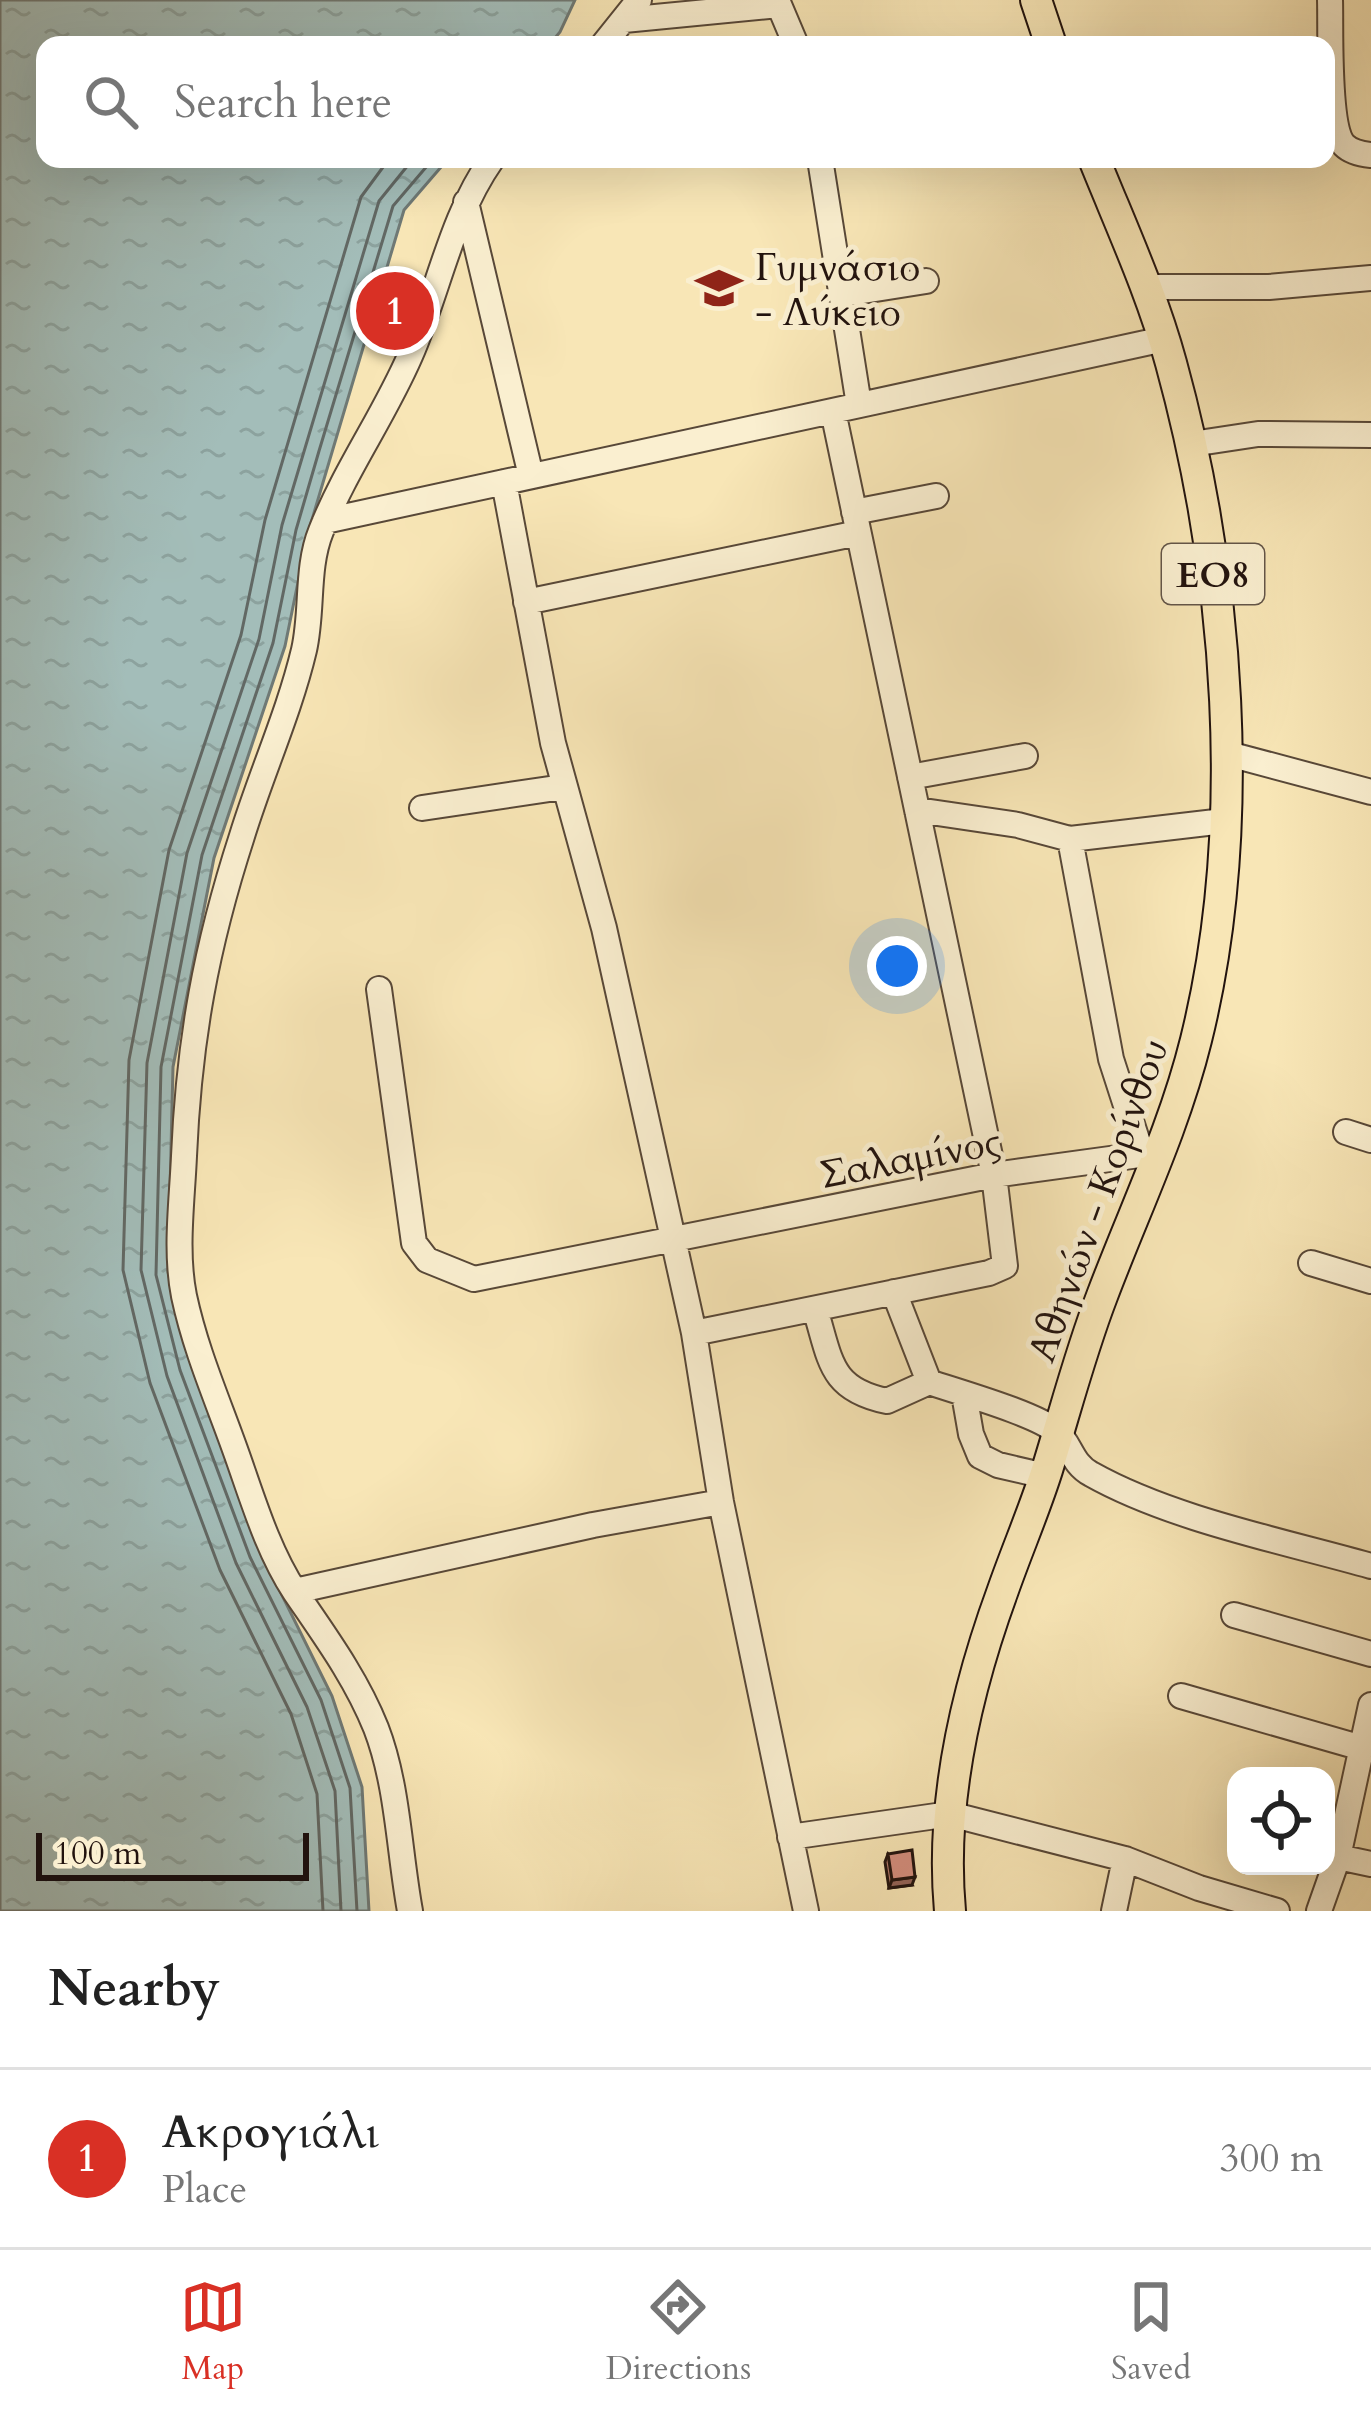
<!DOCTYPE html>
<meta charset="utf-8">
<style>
:root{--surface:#fff;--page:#f2f2f2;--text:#222;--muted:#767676;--line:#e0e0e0;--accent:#d93025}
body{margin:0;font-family:Cardo,serif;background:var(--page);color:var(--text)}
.controls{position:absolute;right:36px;bottom:36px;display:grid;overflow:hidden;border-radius:24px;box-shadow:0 12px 48px #0002}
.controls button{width:108px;height:108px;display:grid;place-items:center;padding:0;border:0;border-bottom:3px solid var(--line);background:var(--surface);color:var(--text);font:60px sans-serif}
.scale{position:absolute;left:36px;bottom:30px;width:273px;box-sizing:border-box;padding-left:12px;border:6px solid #22130e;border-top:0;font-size:33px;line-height:42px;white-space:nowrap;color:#22130e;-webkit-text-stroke:9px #faefd0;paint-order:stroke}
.you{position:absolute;left:897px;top:966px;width:42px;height:42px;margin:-30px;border:9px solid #fff;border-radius:50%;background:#1a73e8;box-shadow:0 0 0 18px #1a73e833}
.badge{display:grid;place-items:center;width:78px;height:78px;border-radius:50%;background:var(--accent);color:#fff;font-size:39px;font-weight:700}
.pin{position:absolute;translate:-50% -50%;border:6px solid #fff;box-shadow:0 3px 12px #0006}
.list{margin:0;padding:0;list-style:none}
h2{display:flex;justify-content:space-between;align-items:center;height:156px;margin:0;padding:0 48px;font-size:51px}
h2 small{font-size:39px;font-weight:400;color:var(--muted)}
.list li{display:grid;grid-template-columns:78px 1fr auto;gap:36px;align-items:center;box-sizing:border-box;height:180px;padding:0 48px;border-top:3px solid var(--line)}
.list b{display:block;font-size:45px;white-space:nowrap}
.list p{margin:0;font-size:39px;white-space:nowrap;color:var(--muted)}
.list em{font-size:39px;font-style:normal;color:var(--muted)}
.icon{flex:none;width:66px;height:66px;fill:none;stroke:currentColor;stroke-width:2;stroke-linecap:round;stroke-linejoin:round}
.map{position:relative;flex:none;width:1371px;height:1911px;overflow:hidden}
.search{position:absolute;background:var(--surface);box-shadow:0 12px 48px #0002;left:36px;right:36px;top:36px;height:132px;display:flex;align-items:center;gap:30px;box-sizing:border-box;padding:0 42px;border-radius:24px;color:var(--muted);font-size:45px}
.sheet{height:336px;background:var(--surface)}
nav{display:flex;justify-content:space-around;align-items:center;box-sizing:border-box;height:168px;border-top:3px solid var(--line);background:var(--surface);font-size:33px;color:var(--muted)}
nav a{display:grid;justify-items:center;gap:6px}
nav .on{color:var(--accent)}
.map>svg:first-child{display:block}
.water{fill:url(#water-ripples);stroke:#6f7975;stroke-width:3}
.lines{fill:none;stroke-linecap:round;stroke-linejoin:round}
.shore{stroke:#626864;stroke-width:3}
.minor-casing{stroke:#584838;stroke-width:28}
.major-casing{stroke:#22130e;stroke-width:34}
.minor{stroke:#faefd0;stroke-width:24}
.major{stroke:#f8e6b6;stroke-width:30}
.wall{fill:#b67a6c;stroke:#22130e;stroke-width:3}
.shaded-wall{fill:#946358;stroke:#22130e;stroke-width:3}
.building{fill:#d48e7e;stroke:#22130e;stroke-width:3}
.labels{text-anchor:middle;stroke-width:10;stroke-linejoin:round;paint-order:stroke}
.shield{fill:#faefd0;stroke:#635548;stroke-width:3}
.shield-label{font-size:36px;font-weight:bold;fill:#22130e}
.poi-label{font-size:39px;fill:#22130e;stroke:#faefd0;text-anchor:start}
.street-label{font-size:39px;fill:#22130e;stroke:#faefd0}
</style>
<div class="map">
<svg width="1371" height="1911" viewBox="0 0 1371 1911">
<defs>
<pattern id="water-ripples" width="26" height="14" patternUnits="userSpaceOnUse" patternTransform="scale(3)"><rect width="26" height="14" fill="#a3bdb9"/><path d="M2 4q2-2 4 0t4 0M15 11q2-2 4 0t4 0" fill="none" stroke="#8ca29e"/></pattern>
</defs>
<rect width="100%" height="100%" fill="#f8e6b6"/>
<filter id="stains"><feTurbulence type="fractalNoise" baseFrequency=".00167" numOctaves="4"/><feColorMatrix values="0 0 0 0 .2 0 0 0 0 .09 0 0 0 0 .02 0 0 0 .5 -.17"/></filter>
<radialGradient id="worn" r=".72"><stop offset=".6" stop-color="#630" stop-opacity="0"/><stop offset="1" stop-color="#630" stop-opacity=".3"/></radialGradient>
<path class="water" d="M0,0H575L560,32L549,45H45V159H448L404,210L308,533L285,646L214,858L173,1067L168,1272L192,1367L261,1553L332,1696L362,1787L369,1911H0Z"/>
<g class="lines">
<path class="shore" d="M323,1911L317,1794L291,1714L220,1570L150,1383L123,1270L129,1060L169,850L241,635L265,520L361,197L389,159
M341,1911L335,1791L307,1707L236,1563L167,1376L141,1270L147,1063L187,853L259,639L282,525L379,201L413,159
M357,1911L350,1788L321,1700L250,1557L180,1370L156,1275L161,1067L202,855L273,643L296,530L319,451L393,206L433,159"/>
<defs>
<path id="minor" d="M777,0L796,45
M1330,0C1331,29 1327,126 1344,145C1351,152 1361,154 1371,155
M624,20L779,5
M603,45L639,0
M820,159L859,405
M466,202L531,476
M1145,287H1269L1371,278
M844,294L926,281
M1192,444L1258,434L1371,435
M504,482L553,743L604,928L694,1333L721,1502L806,1911
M854,512L936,496
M325,521L1164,339
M526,602L858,533
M1225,753L1371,792
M910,777L1025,756
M422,808L563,787
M917,810L1018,825L1070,839L1224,821
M1070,839L1111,1059L1141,1152
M379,989L414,1243L427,1260L474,1279L994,1175L1161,1152
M1346,1132L1371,1140
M1311,1263L1371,1281
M894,1292L929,1382C958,1392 1037,1414 1057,1432C1071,1445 1072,1464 1091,1474C1171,1519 1283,1541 1371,1566
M815,1309C831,1360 829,1389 887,1401L929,1382
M694,1333L989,1273L1005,1266L994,1175L833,411
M964,1394L971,1434L980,1456L998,1465L1045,1476
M295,1591L593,1525L721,1502
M1234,1615L1371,1654
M1181,1696L1362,1748
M790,1837L950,1814L1125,1859L1199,1888L1277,1911
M1338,1857L1371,1864
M410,1911C399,1851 398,1785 376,1728C356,1678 325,1636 295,1592C268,1551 253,1500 237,1455C218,1401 196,1352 184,1296C175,1251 182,1202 184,1156C189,1040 206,947 242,836C261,774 289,713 304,650C313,611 306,568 321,531C345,470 384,416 410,356C439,290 450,219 492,159
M1114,1911L1125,1859
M1319,1911L1338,1857L1371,1705"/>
<path id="major" d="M1036,0L1051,45
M950,1911C940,1803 966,1691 1003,1590C1017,1550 1034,1511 1047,1470C1065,1412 1080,1353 1102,1296C1134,1211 1174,1129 1196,1040C1249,827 1229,574 1171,363C1152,293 1121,226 1094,159"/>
</defs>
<use href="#minor" class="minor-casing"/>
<use href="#major" class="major-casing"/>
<use href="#minor" class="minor"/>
<use href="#major" class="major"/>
</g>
<path class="wall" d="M888,1854L912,1885L889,1888L885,1862Z"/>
<path class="shaded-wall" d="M915,1877L912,1885L889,1888L892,1880Z"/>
<path class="building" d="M912,1850L915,1877L892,1880L888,1854Z"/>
<defs>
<symbol id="school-bare" viewBox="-9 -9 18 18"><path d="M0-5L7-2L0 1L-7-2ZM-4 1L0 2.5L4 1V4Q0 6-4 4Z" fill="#8f2418" stroke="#faefd0" stroke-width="2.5" paint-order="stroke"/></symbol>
</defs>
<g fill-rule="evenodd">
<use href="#school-bare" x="686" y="255" width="66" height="66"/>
</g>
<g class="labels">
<rect class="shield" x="1162" y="544" width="102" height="60" rx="9"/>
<g class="shield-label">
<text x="1213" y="587">ΕΟ8</text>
</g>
<g class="poi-label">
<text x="755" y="280">Γυμνάσιο<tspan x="755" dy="45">- Λύκειο</tspan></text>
</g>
<g class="street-label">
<text transform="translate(910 1157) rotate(-11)" y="14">Σαλαμίνος</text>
<text transform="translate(1097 1200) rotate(-70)" y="14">Αθηνών - Κορίνθου</text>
</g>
</g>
<rect width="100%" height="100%" filter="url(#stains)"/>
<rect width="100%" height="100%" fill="url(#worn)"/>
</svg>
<div class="controls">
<button><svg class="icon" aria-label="locate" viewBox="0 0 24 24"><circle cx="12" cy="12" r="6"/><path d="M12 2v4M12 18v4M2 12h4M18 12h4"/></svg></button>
</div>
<div class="scale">100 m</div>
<div class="you"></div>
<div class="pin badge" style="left:395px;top:311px">1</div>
<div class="search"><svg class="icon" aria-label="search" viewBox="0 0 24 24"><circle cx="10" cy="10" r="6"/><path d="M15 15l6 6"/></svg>Search here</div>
</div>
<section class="sheet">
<h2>Nearby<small></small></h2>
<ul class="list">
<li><span class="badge">1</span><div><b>Ακρογιάλι</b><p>Place</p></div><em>300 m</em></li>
</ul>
</section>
<nav>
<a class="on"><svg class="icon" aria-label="map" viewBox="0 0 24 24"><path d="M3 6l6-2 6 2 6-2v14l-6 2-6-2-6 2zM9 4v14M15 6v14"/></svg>Map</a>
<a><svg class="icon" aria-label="directions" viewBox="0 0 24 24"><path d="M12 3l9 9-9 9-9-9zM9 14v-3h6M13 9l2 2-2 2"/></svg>Directions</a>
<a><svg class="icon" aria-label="saved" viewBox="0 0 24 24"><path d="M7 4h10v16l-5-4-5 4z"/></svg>Saved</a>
</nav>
